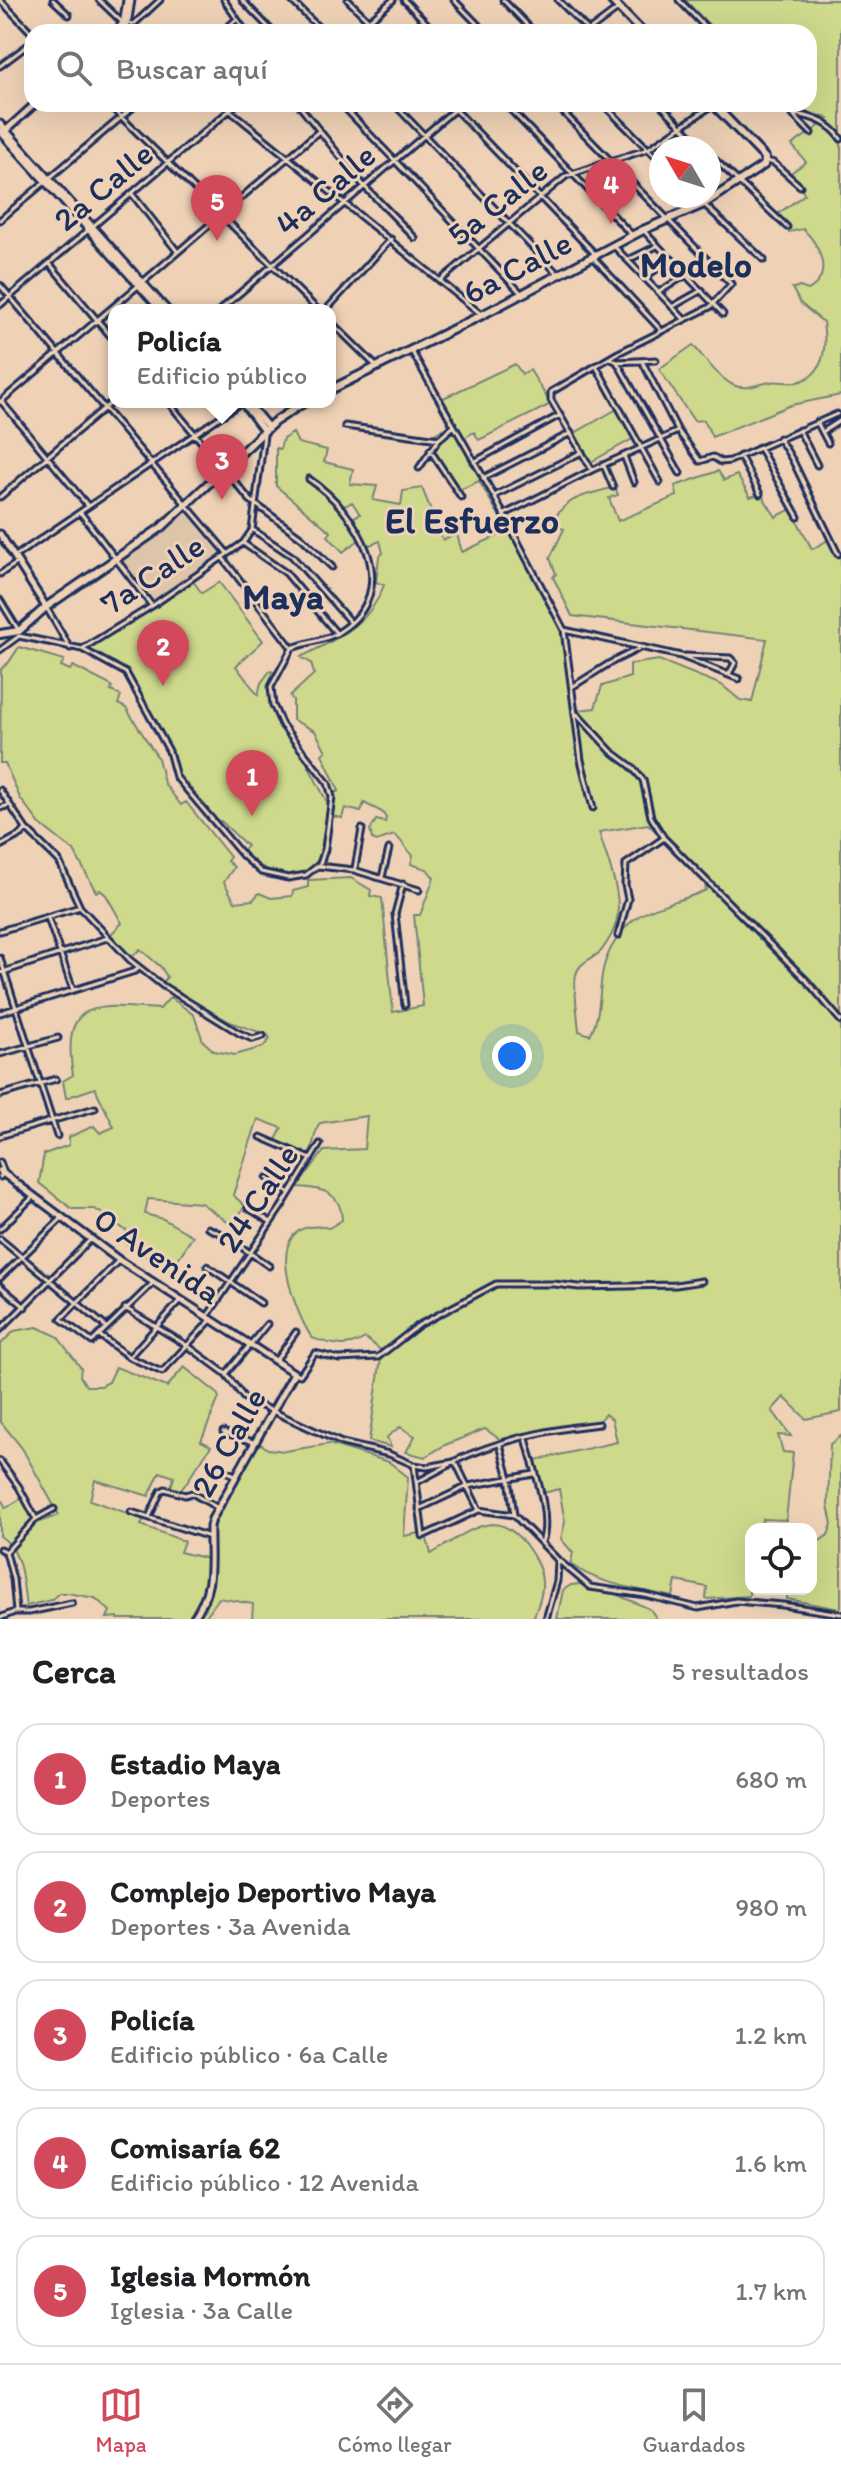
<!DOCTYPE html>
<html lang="es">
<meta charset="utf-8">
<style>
:root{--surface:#fff;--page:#f2f2f2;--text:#202124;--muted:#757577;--line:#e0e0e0;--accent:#d1495b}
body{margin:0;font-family:Itim,sans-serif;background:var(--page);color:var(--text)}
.controls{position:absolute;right:24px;bottom:24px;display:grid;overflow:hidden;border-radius:16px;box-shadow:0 8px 32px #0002}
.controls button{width:72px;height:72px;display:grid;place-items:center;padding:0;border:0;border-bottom:2px solid var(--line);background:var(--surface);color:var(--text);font:40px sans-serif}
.compass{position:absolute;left:649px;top:136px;width:72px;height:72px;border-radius:50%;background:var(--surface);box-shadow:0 8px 32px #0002;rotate:309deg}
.you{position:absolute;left:512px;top:1056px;width:28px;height:28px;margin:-20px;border:6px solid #fff;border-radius:50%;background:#1a73e8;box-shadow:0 0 0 12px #1a73e833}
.badge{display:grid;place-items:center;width:52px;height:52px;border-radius:50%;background:var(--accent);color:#fff;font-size:26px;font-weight:700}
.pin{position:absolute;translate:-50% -66px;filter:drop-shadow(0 2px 4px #0008)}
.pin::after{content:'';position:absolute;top:42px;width:28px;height:24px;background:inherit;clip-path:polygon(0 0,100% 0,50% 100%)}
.popup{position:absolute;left:108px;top:304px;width:228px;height:104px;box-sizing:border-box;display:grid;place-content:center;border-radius:16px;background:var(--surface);filter:drop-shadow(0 2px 6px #0005);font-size:26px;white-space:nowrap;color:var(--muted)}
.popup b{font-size:30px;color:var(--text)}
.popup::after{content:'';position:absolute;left:50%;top:100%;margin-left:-16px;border:16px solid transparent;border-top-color:var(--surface)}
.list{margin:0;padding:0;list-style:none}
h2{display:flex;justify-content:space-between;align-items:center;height:104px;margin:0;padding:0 32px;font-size:34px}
h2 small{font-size:26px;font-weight:400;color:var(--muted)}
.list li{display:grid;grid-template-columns:52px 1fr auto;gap:24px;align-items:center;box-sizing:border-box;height:112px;margin:0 16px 16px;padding:0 16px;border:2px solid var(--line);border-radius:24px}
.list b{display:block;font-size:30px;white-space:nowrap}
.list p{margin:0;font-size:26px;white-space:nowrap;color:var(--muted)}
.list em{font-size:26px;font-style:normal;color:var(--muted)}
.icon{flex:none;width:44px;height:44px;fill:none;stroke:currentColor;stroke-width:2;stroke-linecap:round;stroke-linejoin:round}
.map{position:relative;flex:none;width:841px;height:1619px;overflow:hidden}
.search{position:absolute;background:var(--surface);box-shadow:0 8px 32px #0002;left:24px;right:24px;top:24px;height:88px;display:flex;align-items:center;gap:20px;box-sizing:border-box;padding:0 28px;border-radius:24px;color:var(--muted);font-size:30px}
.sheet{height:744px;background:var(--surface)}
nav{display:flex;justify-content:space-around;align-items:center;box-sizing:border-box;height:112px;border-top:2px solid var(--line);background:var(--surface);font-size:22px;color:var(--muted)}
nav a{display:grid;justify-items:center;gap:4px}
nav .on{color:var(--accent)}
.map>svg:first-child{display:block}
.built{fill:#dec4a9}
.green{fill:#ced98c;stroke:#748475;stroke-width:2;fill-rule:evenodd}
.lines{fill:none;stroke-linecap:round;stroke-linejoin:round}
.minor-casing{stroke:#1b2f5e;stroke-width:9}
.tertiary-casing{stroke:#1b2f5e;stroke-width:11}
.secondary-casing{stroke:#1b2f5e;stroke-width:12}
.minor{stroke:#efd2b6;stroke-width:3}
.tertiary{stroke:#efd2b6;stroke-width:5}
.secondary{stroke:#efd2b6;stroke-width:6}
.labels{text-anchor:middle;stroke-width:6;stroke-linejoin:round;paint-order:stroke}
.street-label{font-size:34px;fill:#1b2f5e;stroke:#efd2b6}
.neighbourhood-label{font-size:36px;font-weight:bold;fill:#1b2f5e;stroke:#efd2b6}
</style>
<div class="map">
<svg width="841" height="1619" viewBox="0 0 841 1619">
<rect width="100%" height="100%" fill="#efd2b6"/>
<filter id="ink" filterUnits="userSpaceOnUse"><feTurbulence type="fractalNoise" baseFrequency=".0125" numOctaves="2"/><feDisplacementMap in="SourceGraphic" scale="16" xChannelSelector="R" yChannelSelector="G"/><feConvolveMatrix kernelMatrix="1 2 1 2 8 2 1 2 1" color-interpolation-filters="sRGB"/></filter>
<g filter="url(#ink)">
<path class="built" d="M186,512L221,554L152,600L121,560Z"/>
<path class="green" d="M685,0H841V395L791,405L712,437L704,420L694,421L659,369L693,345C704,358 718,377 733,385C746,391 757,384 770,382C780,380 791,385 801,381C827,372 826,343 823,322L800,303L792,288L800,287L808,290C834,276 820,245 803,229L789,232L775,216L805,194L788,175L806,162L792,145L829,119C816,111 794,114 785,104H809V32H716Z
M515,364L522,374L530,370L551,404L479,440L474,432L464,438L562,624L578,710L595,708L602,686L630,677V664L659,660L722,685L740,700L752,702L767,639L572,616L553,577L556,574L550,558L564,529L550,525C567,495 584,496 615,487L618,495L609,498L618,521L677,496L675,486L718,471L724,480L737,475L750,497L761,494L776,517L791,509L812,549L828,540L837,557L841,556V1412L806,1419L784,1397L772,1410L791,1436L778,1435L783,1452L793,1453L786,1520L763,1519L761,1529H751V1539H747L742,1554L751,1556L749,1596L706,1599L707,1587L676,1581L673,1597C639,1589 599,1585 570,1564L573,1553L561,1539L565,1522L559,1489L543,1493L536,1460L617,1442L612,1419L605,1414L597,1423L501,1440L485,1429L445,1445L425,1457L406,1452L415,1436L400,1427L387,1437L391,1447L369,1441L382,1351L365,1338C347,1350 331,1344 312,1338C292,1308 258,1214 329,1228L342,1220C341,1191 321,1188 297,1187L324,1151L364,1149L367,1116L320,1123C313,1133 315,1145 308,1157L276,1140L282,1128L258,1119L233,1195L245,1206L232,1225L201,1203L148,1199L145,1214L163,1219L193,1236L170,1271L122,1241L128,1232L95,1209H72L39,1183L44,1154L69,1145V1137L94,1126L100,1133L114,1127L95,1088L66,1098L63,1081L73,1075C60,995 99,1006 160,1009L170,997L194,1015L203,1041L214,1051L235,1055L263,1047L270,1039L268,1035L230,1022L162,984L167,977L161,967L140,949L132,957L109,936L122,923L106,895L100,890L96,892L74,851L40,824L20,798L5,763H0L1,669L9,662L19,647L64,660L61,666L70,670L73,666L112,686L111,691L121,696L118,704L126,708L158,758L164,783L181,805L186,802L230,857L227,861L234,867L224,882L235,902L253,900L259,893L271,898L292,896L293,891L308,887V880L351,878L371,890L370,896L382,898L393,1012L423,1006L414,915H420L434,878L427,869L411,864L413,855C404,849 403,840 394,835L377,841L372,839L370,830L376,820L385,822L386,818L382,812L364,803L361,812L345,808L342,818L332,816L334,793L339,791L322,754L326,751L315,731L293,720V700L290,696L314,674L311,663L301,657C338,638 369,626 384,585L376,582L379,557L383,553L380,541L367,546L354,517L360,514L352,502L343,507L359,540L343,552L328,536L331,532L276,486V448L280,449L283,439L293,433L298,443L327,450L324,462L353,469L350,484L377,486L373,500L401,505L403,491L422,488L443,540L457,534L462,552L508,531L479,481L455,492L429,437L449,426L437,401ZM648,824L704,877L706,890C686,900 661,903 642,914C622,925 605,953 602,975C599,996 600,1017 590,1035L579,1031C578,1018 573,984 576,975C579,961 593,960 602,950C607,943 614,931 616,923C624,895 606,858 599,832Z
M617,409L634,438L591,462L575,433Z
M192,580L202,593L219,582L263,641L236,666L258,695L261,683L270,671L273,672L268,686L275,718L307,763L328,804L320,856C302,889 261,873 242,851L247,846L221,821L217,823L177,774L163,737L129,673L116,663L91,653V647Z
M37,1327L57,1336L81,1368L80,1376L86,1386H101L109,1382L116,1367L167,1387L184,1367L217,1393L219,1398L201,1441L211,1446L180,1492L171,1487L174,1477L160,1472L149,1496L95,1480L90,1500L144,1519L141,1525L184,1541L180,1552L209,1559L217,1516L258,1442L268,1449L285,1451L329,1444L389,1462L408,1477L404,1536L425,1532L431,1554C449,1544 471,1525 493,1524C516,1524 542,1561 542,1583C543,1595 537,1608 533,1619H252L253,1604L219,1598L204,1619H118V1617L107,1618L110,1611L95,1598L67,1593H59L51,1600L26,1606C22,1581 23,1551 0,1536V1496L6,1508L25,1496L37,1523L59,1515L22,1448L0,1421V1345L14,1331Z
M841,1436V1606L840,1609L787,1599V1589H811V1547L828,1535L832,1524L828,1506L830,1444Z
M590,1583L650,1609L657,1619H557L563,1590L571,1585Z"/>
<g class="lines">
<defs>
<path id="minor" d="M0,0L32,33
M53,0L69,15
M99,0L122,22
M224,0L246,32
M242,0L273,32
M291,0L323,32
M348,0L380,32
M404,0L435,32
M454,0L485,32
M503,0L534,32
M558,0L590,32
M679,0L710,32
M126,23L134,24L160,0
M125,25L134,32
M222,32L237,19
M356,32L393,0
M587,32L619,8
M0,66L32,42
M108,104L318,310
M222,104L482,315
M298,104L364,186L415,238
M341,104L522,294
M394,104L557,273
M450,104L595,254
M505,104L632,235
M555,104L731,284L710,307L618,353L551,392V400L592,470
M603,104L661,162
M660,104L703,148
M782,104L811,133
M793,114C812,116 830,122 841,139
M709,154L787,227
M767,161L774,163L800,186
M132,194L177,251
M695,196L764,260
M0,220L137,104
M643,230L723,314
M613,245L684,319
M592,256L660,329
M628,260L657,246
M49,263L114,340
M645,277L672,259
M441,280L566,176L648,149L713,105
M144,281L319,131
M0,285L227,553
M659,292L686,275
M0,305L237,104
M672,307L702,290
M220,310L461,104
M326,310L391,239
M330,321L377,367
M411,350L494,496L564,630L581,760L593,808
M610,358L617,362L656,360
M642,361L678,431L700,461L713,457L721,462L730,461L837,414
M617,362L680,473
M596,366L660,482
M1,401L88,506
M0,402L138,286
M168,402L250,500L302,538L332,567
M817,422L828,443
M345,426L439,439
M799,430L817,465
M824,431L841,420
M779,438L793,461L838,554
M759,447L798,517
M430,450L461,497
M624,456L634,482
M740,456L760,494
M474,462L560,415
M604,466L613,487
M419,468L439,439L454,426
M483,478L571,433
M494,496L582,452
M0,497L114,400
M80,512L152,606
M503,515L592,470L678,431
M253,530L292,556L351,623
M243,543L286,573L337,634
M14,557L242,402
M222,557L292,648
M0,574L17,563
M0,600L19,631
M46,607L70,648
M564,630L681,656L739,679
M292,648C307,642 325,641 339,632C406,590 357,511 309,479
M82,649L126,673L169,751L176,777L243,856L261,872L288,878L306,875L320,864L325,849L332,797L328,783L282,725L273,705L271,687L292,648
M0,650L19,636L82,649L152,606L243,543L252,530L264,435
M685,656L730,658L735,663L729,674
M572,687L610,663L638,649
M577,714L611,751L631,766L643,780L651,817L664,838L807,981L841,1021
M0,790L26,829L59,861L80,907L130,960L163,986L239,1033L253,1039L263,1036
M0,808L9,805
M0,846L22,834L26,829
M318,866L354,870L419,890
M355,868L362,829
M382,877L389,849
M403,884L395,914L405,1005
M48,918L73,990
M0,931L80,907
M618,936L628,899L625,885L626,864L664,838
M0,958L57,1136
M0,973L107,938
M0,1013L135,971L139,968
M0,1054L58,1038
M0,1095L56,1079
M0,1136L95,1108
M261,1137L311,1159
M0,1162L4,1173L0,1177
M267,1178L290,1193
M248,1208L271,1222
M208,1228L224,1235L269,1266
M0,1229L33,1197
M0,1239L105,1326
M117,1262L61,1319L92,1342L153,1283
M207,1266L261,1303
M0,1278L61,1219
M0,1286L25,1307
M125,1308L188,1346L226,1374L244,1398L342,1443L389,1454L414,1465L427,1467L454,1462L457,1465L479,1510L514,1515L558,1560L590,1587L645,1595L698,1608L736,1601L783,1605L841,1614
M207,1317L282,1206L320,1144
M0,1330L91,1239
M99,1335L129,1357L162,1372L212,1319
M130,1356L181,1300
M276,1360L296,1332
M294,1373L300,1375L315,1353L339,1359L378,1357L419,1325L496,1284H554L579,1287L676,1285L702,1281
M226,1374L267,1324
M223,1432L253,1442
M526,1438C533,1467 552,1515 542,1542
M500,1445L509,1478L514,1515
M0,1461L19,1487L36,1519
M455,1461C499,1440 551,1429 599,1424
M414,1465L423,1536L479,1510
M213,1466L235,1475
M417,1482L449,1465
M419,1509L468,1486L534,1474
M131,1512L210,1537
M149,1517L161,1491L165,1489L185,1495L192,1493L218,1508
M0,1549L6,1552L13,1579L16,1611
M6,1552L36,1519L54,1509
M0,1618L14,1612H29L72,1603
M546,1619L557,1581L558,1560"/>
<path id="tertiary" d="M124,19L127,0
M126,22L125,25L122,24L128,19L131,0
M116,32L122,24
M0,124L167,310
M0,131L161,310
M3,133L35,104
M242,402L264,431
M247,402L268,427
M0,534L46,607
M0,1171L119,1260L294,1373L212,1519L210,1526C209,1563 216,1587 193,1619"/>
<path id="secondary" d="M611,0L642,32
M330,390L482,315L643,230L704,204L764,165L765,158L713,104
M0,634L19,631L46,607L162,527L274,422L305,402"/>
</defs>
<use href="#minor" class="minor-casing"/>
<use href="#tertiary" class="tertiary-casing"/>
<use href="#secondary" class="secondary-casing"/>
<use href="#minor" class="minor"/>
<use href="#tertiary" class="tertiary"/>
<use href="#secondary" class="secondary"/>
</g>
</g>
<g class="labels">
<g class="street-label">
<text transform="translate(103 186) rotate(-40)" y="12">2a Calle</text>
<text transform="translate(325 189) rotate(-41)" y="12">4a Calle</text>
<text transform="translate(497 202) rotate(-39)" y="12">5a Calle</text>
<text transform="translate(517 267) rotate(-28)" y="12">6a Calle</text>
<text transform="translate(152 574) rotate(-34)" y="12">7a Calle</text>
<text transform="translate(257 1198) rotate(-57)" y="12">24 Calle</text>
<text transform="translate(158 1255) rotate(34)" y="12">0 Avenida</text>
<text transform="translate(228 1442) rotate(-61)" y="12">26 Calle</text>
</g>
<g class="neighbourhood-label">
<text x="696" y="277">Modelo</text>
<text x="472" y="533">El Esfuerzo</text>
<text x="283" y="609">Maya</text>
</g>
</g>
</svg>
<div class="controls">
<button><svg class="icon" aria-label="locate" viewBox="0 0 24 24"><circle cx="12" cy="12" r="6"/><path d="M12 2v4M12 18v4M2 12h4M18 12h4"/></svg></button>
</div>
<svg class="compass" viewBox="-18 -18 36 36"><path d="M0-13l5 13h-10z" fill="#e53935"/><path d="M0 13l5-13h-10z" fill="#757577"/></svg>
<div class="you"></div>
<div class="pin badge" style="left:252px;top:816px">1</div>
<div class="pin badge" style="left:163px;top:686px">2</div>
<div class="pin badge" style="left:222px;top:500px">3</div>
<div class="popup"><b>Policía</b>Edificio público</div>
<div class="pin badge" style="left:611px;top:224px">4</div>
<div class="pin badge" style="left:217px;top:241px">5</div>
<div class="search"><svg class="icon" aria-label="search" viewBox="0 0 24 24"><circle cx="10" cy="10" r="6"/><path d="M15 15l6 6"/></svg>Buscar aquí</div>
</div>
<section class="sheet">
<h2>Cerca<small>5 resultados</small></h2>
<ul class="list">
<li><span class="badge">1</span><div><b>Estadio Maya</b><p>Deportes</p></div><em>680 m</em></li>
<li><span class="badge">2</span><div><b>Complejo Deportivo Maya</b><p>Deportes · 3a Avenida</p></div><em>980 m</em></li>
<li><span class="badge">3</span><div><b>Policía</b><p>Edificio público · 6a Calle</p></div><em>1.2 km</em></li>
<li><span class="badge">4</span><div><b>Comisaría 62</b><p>Edificio público · 12 Avenida</p></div><em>1.6 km</em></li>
<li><span class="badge">5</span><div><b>Iglesia Mormón</b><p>Iglesia · 3a Calle</p></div><em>1.7 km</em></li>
</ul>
</section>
<nav>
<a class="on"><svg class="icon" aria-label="map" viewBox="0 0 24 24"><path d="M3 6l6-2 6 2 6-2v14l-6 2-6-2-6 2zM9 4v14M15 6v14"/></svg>Mapa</a>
<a><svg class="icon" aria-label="directions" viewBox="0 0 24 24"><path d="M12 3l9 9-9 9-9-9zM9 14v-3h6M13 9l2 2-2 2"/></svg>Cómo llegar</a>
<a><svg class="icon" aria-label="saved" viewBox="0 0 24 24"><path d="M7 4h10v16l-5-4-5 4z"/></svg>Guardados</a>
</nav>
